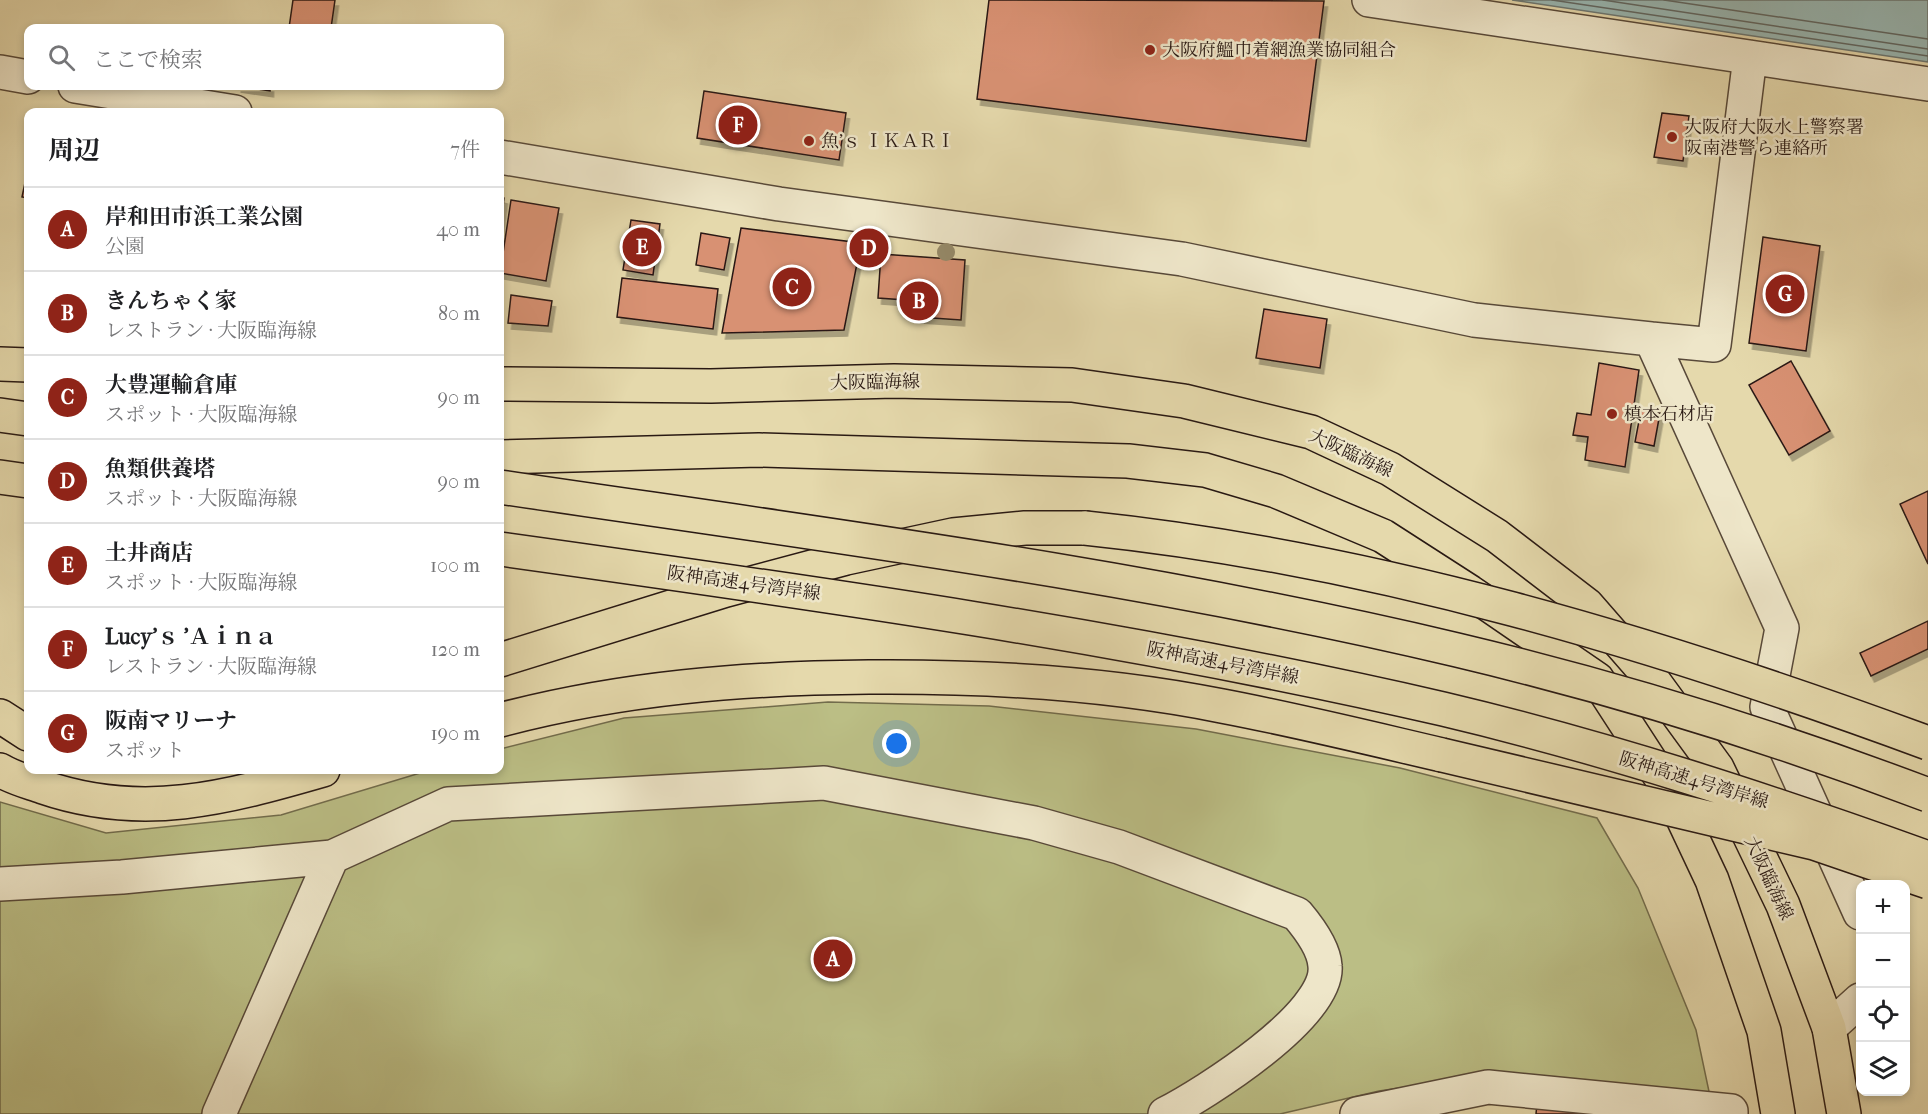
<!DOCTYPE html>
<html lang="ja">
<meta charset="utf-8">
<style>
:root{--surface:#fff;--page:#f2f2f2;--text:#202124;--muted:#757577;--line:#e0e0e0;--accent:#8f2418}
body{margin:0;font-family:"IM FELL French Canon","Noto Serif JP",serif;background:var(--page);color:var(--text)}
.controls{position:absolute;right:18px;bottom:18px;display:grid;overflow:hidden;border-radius:12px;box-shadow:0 3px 9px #0003}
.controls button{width:54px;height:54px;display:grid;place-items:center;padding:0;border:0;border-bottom:2px solid var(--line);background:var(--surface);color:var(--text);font:30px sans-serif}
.you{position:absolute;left:897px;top:744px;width:21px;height:21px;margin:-15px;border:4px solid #fff;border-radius:50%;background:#1a73e8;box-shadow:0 0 0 9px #1a73e833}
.badge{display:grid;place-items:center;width:39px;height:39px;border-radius:50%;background:var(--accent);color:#fff;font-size:20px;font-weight:700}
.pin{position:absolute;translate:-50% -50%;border:3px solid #fff;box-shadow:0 2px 6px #0006}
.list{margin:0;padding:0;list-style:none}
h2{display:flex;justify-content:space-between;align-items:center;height:78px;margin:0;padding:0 24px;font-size:26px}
h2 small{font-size:20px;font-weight:400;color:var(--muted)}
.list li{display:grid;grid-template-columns:39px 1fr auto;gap:18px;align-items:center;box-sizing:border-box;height:84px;padding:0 24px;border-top:2px solid var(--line)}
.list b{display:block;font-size:22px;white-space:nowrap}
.list p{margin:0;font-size:20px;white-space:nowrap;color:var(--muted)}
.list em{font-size:20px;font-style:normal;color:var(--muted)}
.icon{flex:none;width:33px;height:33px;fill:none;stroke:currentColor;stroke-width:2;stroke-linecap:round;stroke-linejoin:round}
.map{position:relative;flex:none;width:1928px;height:1114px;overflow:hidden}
.search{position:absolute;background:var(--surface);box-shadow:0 3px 9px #0003;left:24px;top:24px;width:480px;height:66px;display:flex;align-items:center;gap:15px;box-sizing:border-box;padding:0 21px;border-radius:12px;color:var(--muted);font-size:22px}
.panel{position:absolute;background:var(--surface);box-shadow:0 3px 9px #0003;left:24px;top:108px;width:480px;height:666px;border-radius:12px}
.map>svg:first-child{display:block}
.green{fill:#bbbe85;stroke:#726c4c;stroke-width:1.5}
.water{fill:#99b8b4;stroke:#6c7874;stroke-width:1.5}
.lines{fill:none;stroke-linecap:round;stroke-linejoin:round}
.shore{stroke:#616864;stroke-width:1.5}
.building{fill:#d89173;stroke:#291913;stroke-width:1.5;filter:url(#shadow)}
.minor-casing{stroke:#584939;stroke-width:36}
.major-casing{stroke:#291913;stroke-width:36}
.highway-casing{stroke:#291913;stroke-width:36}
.minor{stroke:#eee6c9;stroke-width:33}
.major{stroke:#e5d9ac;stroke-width:33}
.highway{stroke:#e5d9ac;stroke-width:33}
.highway-bridge-casing{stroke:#291913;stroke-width:36;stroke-linecap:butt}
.highway-bridge{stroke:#e5d9ac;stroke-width:33}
.tree{fill:#968b6b}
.poi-dot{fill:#8f2418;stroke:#eee6c9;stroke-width:2}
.labels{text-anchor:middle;stroke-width:5;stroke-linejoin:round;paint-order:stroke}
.poi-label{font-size:18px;fill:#291913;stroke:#eee6c9;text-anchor:start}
.street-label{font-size:18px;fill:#291913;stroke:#eee6c9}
</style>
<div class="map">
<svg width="1928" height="1114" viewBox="0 0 1928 1114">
<defs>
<filter id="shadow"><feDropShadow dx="3.5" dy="6" stdDeviation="0" flood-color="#0004"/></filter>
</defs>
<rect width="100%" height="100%" fill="#e5d9ac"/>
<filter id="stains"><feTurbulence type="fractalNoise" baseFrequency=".00333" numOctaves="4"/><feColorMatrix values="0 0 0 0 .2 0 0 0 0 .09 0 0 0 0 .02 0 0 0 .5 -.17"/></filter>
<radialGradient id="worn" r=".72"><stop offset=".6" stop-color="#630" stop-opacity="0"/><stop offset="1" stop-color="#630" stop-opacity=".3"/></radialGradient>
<path class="green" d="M828,702L989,706L1196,729L1400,768L1597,818L1638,888L1696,1030L1711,1101L1487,1075L1379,1091L1280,1114H0V802L106,833L281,815L430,770H500V749L624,718Z"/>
<path class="water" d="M1512,0H1928V62Z"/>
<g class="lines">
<path class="shore" d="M1552,0L1928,56
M1603,0L1928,49
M1664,0L1928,39"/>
</g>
<path class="building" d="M293,0H335L331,28H289Z
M989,0L1324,1L1306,141L977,99Z
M237,86H270V91Z
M704,91L846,113L839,160L697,138Z
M1662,113L1689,116L1683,161L1654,157Z
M28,169V198L22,197Z
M500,197L504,198L500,231Z
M511,200L559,208L546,281L500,273Z
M631,220L660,224L653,275L623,270Z
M741,228L861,243L844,330L722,333Z
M701,233L730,238L724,270L696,265Z
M1763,237L1820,246L1806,351L1749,343Z
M881,254L965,260L961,320L918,317L919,301L878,298Z
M622,278L718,289L713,329L617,317Z
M511,295L552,301L548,326L508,323Z
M1264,309L1327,319L1320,368L1256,358Z
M1791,361L1830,431L1789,455L1749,385Z
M1599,363L1639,370L1625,467L1585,460L1588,437L1573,435L1577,413L1591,415Z
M1641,410L1660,413L1654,446L1635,442Z
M1928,491V564L1900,504Z
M1928,621V649L1871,676L1860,653Z
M1537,1103L1596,1114H1536Z"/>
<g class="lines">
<defs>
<path id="minor" d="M1369,0L1928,84
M0,72L28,77
M75,86L235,112
M500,157L779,204L1182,259L1474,320L1651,339L1782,628L1767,707L1860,913
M1651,339L1714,345L1750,57
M0,884L122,877L332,857L448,804L824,783L1034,823L1119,847L1297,914C1308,927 1324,948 1325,966C1330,1015 1204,1094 1165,1114
M1829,1028L1860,1000
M219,1114L332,857
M1357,1114L1488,1087L1731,1111V1114"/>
<path id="major" d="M0,364L28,365
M500,384L711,386L894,381L1072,385L1184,401L1311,432L1390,469L1497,536L1587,605L1655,683L1717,768L1783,905L1829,1028L1844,1114
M500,457L759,450L1128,461L1205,470L1276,491L1383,536L1470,592L1597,679L1671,793L1712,880L1764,1031L1778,1114"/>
<path id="highway" d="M0,415L28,419
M0,477L28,481
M500,660L726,590L846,558L953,535L1025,528H1085
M0,716L28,734
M500,720C621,688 744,678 869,677C987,676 1107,683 1222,706C1296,720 1369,738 1442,755
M0,770C13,778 29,782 43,787C142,821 226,798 323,770"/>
</defs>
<use href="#minor" class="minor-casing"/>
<use href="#major" class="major-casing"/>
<use href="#highway" class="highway-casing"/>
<use href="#minor" class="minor"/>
<use href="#major" class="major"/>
<use href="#highway" class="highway"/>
<defs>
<path id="highway-bridge" d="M500,487C819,534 1142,575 1457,650C1617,688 1775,737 1928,795
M1085,528C1374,558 1657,643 1928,743
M500,549C816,593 1131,637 1443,709C1608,748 1769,801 1928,858
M1442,755L1814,843L1928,882"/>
</defs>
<use href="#highway-bridge" class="highway-bridge-casing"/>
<use href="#highway-bridge" class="highway-bridge"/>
</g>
<g class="tree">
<circle cx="876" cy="251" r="9"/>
<circle cx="946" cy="252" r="9"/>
</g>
<g class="poi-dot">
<circle cx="1150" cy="50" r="6"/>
<circle cx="1672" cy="137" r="6"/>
<circle cx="809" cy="141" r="6"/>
<circle cx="1612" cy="414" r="6"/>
</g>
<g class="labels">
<g class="poi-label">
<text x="1162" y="56">大阪府鰮巾着網漁業協同組合</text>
<text x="1684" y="133">大阪府大阪水上警察署<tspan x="1684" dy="21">阪南港警ら連絡所</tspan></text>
<text x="821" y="147">魚’ｓ ＩＫＡＲＩ</text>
<text x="1624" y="420">槙本石材店</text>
</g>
<g class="street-label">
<text transform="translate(875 382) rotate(-1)" y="6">大阪臨海線</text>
<text transform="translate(1351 453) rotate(25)" y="6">大阪臨海線</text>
<text transform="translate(744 583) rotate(8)" y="6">阪神高速4号湾岸線</text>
<text transform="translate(1223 663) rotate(11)" y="6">阪神高速4号湾岸線</text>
<text transform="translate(1694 780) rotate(17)" y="6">阪神高速4号湾岸線</text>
<text transform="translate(1769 878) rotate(65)" y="6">大阪臨海線</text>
</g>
</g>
<rect width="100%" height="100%" filter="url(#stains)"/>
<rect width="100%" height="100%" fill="url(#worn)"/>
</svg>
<div class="controls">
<button>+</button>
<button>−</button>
<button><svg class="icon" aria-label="locate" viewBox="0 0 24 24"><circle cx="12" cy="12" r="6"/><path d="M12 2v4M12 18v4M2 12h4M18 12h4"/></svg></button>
<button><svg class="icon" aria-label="layers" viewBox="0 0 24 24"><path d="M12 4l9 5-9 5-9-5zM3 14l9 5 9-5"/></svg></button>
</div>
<div class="you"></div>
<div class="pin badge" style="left:833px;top:959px">A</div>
<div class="pin badge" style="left:919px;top:301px">B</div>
<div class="pin badge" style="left:792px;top:287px">C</div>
<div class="pin badge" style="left:869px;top:248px">D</div>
<div class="pin badge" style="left:642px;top:247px">E</div>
<div class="pin badge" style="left:738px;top:125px">F</div>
<div class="pin badge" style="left:1785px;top:294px">G</div>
<div class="search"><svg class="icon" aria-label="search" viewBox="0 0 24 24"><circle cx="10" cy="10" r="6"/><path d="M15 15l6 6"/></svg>ここで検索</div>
<section class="panel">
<h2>周辺<small>7件</small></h2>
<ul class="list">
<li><span class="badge">A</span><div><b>岸和田市浜工業公園</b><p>公園</p></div><em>40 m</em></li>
<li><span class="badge">B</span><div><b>きんちゃく家</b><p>レストラン · 大阪臨海線</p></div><em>80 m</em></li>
<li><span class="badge">C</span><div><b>大豊運輸倉庫</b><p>スポット · 大阪臨海線</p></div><em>90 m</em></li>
<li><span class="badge">D</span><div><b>魚類供養塔</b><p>スポット · 大阪臨海線</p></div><em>90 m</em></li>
<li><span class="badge">E</span><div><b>土井商店</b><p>スポット · 大阪臨海線</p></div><em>100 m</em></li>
<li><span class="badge">F</span><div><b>Lucy’ｓ ’Ａｉｎａ</b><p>レストラン · 大阪臨海線</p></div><em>120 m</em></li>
<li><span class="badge">G</span><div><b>阪南マリーナ</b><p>スポット</p></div><em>190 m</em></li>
</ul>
</section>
</div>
